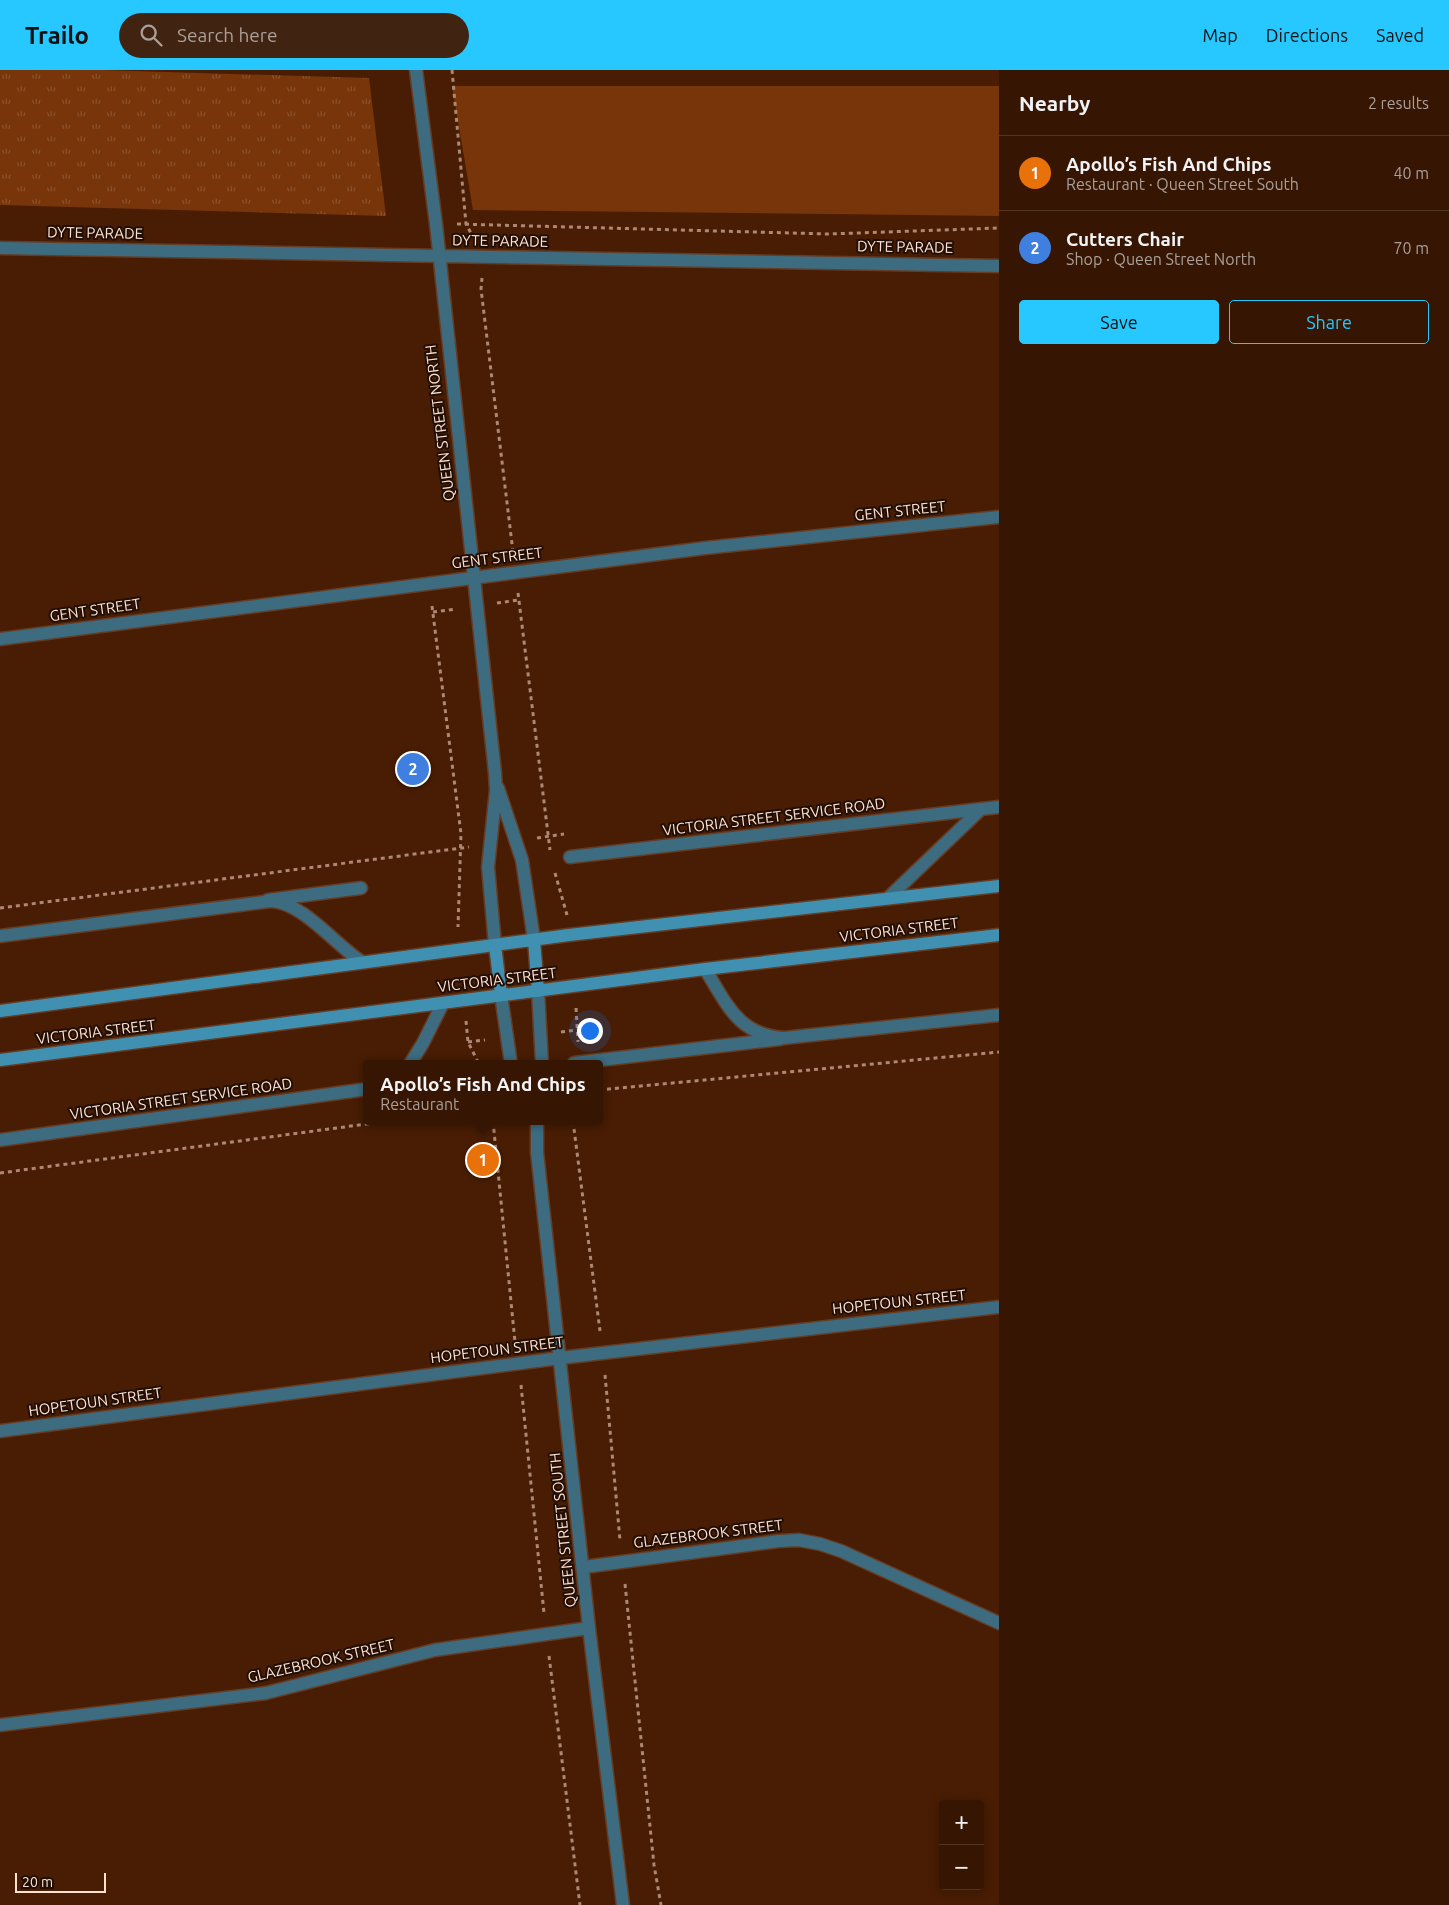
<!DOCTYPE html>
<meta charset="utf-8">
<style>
:root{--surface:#361602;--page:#412311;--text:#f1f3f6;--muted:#aa9f99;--line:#503524;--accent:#27c8ff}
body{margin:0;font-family:Ubuntu,sans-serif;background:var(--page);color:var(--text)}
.controls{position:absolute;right:15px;bottom:15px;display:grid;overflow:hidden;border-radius:5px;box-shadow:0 2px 12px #0003}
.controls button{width:45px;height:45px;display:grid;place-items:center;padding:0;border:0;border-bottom:1px solid var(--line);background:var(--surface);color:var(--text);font:25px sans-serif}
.scale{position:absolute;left:15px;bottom:12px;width:91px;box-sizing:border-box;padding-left:5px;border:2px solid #fee1d3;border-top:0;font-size:14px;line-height:18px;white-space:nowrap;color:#fee1d3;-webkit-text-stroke:4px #210e05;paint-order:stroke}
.you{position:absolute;left:589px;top:960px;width:18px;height:18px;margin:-12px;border:4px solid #fff;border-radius:50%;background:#1a73e8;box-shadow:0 0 0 8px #1a73e833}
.badge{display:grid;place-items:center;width:32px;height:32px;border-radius:50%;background:var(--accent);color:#fff;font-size:16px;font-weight:700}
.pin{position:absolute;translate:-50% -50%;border:2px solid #fff;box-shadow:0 1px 5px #0006}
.popup{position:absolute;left:363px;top:990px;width:240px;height:65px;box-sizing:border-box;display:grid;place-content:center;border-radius:5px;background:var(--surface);filter:drop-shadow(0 1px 4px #0005);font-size:16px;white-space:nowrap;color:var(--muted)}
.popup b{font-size:19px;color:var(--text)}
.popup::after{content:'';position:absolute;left:50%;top:100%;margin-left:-10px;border:10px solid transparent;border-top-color:var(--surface)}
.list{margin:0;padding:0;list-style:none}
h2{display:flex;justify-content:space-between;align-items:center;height:65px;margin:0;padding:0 20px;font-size:21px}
h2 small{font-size:16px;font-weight:400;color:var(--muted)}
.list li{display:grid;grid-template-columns:32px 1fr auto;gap:15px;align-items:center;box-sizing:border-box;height:75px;padding:0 20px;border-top:1px solid var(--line)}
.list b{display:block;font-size:19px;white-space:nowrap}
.list p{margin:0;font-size:16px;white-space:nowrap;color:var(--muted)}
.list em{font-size:16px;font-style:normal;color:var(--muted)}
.actions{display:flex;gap:10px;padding:15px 20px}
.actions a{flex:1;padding:11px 0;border:1px solid var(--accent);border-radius:5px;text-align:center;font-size:18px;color:var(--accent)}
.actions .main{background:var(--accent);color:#111}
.icon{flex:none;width:28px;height:28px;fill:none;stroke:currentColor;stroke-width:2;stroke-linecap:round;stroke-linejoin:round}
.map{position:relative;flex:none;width:999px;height:1835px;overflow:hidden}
header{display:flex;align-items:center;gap:30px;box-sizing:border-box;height:70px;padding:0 25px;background:var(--accent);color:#111}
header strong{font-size:24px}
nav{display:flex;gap:28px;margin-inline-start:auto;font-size:18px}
.search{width:350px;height:45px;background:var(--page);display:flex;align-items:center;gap:12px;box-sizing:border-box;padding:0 18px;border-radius:28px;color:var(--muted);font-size:19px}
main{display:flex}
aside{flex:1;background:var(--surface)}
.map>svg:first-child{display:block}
.grass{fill:url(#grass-tufts)}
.garden{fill:#773509}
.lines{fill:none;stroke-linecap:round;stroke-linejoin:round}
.lane-casing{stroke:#653c24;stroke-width:15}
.street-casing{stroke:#653c24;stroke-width:15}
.secondary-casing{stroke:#653c24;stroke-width:15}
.path{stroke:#ac8875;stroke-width:3;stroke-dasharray:4 4;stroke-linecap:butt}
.lane{stroke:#3d6c81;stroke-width:12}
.street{stroke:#3d6c81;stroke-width:12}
.secondary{stroke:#4091b1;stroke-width:12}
.labels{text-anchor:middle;stroke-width:4;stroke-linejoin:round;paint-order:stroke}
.street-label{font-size:15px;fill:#fee1d3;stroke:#210e05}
</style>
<header>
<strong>Trailo</strong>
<div class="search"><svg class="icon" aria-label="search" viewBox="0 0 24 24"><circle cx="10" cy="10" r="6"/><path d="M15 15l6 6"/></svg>Search here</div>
<nav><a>Map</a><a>Directions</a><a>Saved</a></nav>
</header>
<main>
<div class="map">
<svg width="999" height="1835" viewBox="0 0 999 1835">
<defs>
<pattern id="grass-tufts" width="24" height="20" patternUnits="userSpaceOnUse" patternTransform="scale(1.25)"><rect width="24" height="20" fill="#773509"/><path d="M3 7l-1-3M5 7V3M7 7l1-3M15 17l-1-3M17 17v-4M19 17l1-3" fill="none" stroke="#8b522c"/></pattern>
</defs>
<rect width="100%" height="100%" fill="#481d03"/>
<path class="grass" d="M0,0H101L369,8L386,146L0,135Z"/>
<path class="garden" d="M452,16H999V146L473,140Z"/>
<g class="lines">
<defs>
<path id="lane" d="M570,787L981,739
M268,830L361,818
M574,993L780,969"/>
<path id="street" d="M416,0L436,154L495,703L496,720L488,797L495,875
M0,178L999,196
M0,569L705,478L999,447
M498,718L522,790L534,870
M888,828L981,739L999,737
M0,866L271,831C304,833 335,875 362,892
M705,899C727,934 738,965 784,968L999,945
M538,921L542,994
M501,925L511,994
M410,994L423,973L443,933
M537,1051V1082L589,1558L623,1835
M0,1070L367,1019
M0,1361L560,1288L999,1237
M584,1497L779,1471L799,1470L820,1474L841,1481L999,1553
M0,1655L266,1623L435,1580L589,1558"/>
<path id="secondary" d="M534,870L538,921
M495,875L501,925
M0,941L569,865L999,816
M0,990L705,899L999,865"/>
</defs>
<use href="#lane" class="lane-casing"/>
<use href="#street" class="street-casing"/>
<use href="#secondary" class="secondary-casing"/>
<path class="path" d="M452,0L466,154L472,165
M457,154L829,164L999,158
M482,208L481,219L513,482
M518,523L550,780
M497,533L519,530
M432,536L461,764L458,857
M433,542L456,539
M537,768L564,764
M555,803L567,845
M0,838L469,777
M576,938L578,972
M466,951L468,972L479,994
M561,962L578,960
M468,972L485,970
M599,1020L999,982
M493,1051L515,1272
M573,1051L600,1261
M0,1103L389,1051
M605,1305L620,1470
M521,1315L544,1543
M625,1514L654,1795L661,1835
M549,1586L580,1835"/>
<use href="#lane" class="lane"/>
<use href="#street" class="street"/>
<use href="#secondary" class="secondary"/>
</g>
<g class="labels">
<g class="street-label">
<text transform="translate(95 163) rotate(1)" y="5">DYTE PARADE</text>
<text transform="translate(500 171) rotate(1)" y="5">DYTE PARADE</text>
<text transform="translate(905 177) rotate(1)" y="5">DYTE PARADE</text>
<text transform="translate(440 353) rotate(-97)" y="5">QUEEN STREET NORTH</text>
<text transform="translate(900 441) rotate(-6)" y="5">GENT STREET</text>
<text transform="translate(497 488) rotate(-7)" y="5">GENT STREET</text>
<text transform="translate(95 540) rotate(-8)" y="5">GENT STREET</text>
<text transform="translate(774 747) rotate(-7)" y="5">VICTORIA STREET SERVICE ROAD</text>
<text transform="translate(899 860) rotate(-7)" y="5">VICTORIA STREET</text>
<text transform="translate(497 910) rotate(-7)" y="5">VICTORIA STREET</text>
<text transform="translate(96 962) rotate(-7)" y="5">VICTORIA STREET</text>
<text transform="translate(181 1029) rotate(-8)" y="5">VICTORIA STREET SERVICE ROAD</text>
<text transform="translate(899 1232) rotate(-6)" y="5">HOPETOUN STREET</text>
<text transform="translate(497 1280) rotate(-7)" y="5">HOPETOUN STREET</text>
<text transform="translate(95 1332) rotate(-8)" y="5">HOPETOUN STREET</text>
<text transform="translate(563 1460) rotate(-96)" y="5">QUEEN STREET SOUTH</text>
<text transform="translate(708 1464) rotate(-7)" y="5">GLAZEBROOK STREET</text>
<text transform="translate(321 1591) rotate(-13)" y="5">GLAZEBROOK STREET</text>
</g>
</g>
</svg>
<div class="controls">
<button>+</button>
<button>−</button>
</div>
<div class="scale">20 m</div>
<div class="you"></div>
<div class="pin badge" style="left:483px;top:1090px;background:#e8710a">1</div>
<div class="popup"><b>Apollo’s Fish And Chips</b>Restaurant</div>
<div class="pin badge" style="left:413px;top:699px;background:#3f7fe0">2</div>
</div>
<aside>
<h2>Nearby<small>2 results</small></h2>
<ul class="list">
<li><span class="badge" style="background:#e8710a">1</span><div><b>Apollo’s Fish And Chips</b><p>Restaurant · Queen Street South</p></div><em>40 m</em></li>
<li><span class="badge" style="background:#3f7fe0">2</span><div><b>Cutters Chair</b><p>Shop · Queen Street North</p></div><em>70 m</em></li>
</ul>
<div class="actions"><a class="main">Save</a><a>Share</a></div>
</aside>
</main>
